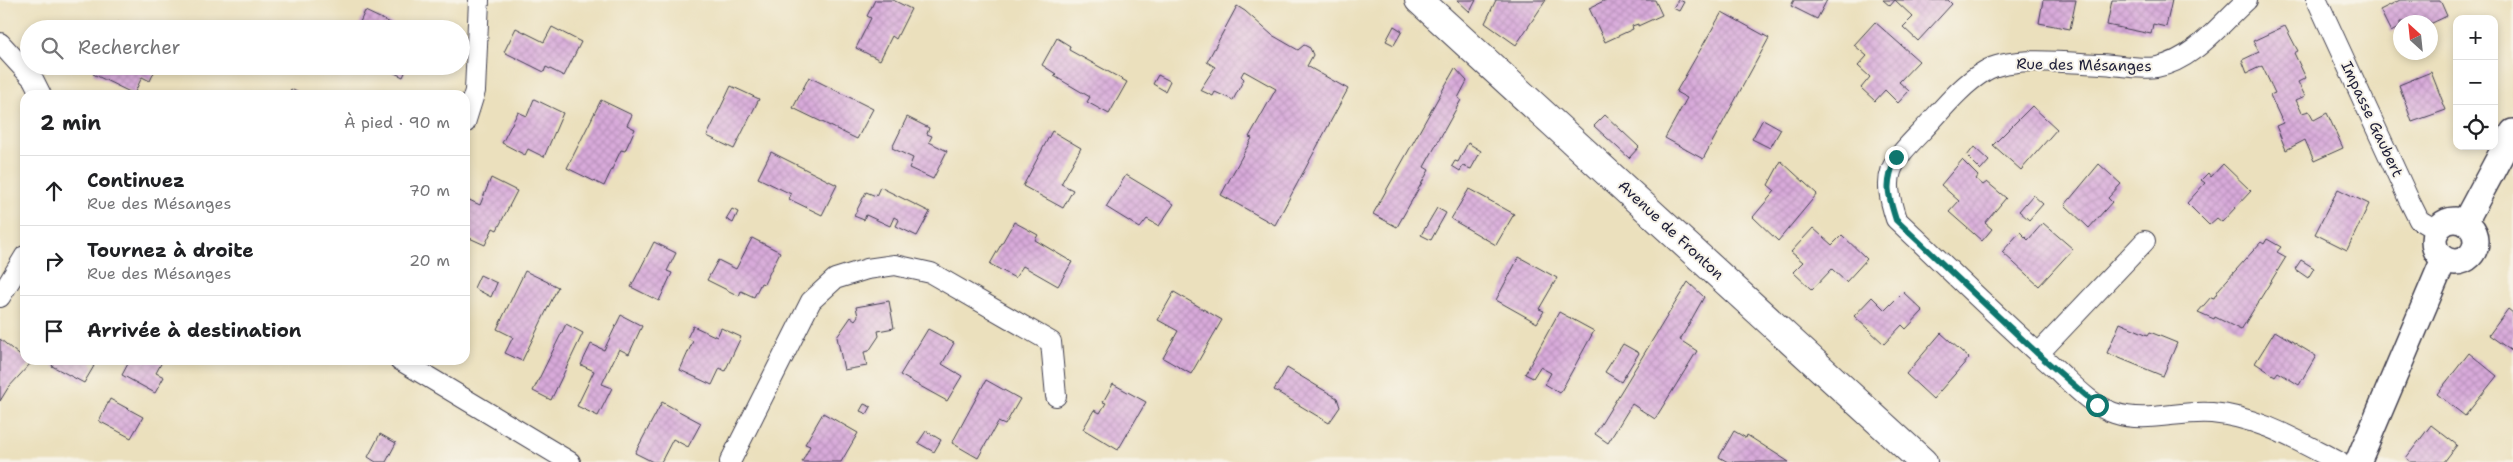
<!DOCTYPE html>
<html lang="fr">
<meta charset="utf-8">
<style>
:root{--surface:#fff;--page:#f6f6f6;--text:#202124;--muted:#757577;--line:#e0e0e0}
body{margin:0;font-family:"Shantell Sans",sans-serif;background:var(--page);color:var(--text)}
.controls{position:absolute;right:15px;top:15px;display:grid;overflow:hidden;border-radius:10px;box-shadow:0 2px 8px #0003}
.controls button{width:45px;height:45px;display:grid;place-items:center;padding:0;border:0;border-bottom:1px solid var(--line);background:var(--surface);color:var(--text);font:25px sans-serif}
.compass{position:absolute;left:2393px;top:15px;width:45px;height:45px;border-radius:50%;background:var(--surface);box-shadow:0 2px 8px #0003;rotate:333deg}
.stop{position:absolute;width:15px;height:15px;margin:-11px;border:4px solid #0f766e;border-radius:50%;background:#fff}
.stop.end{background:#0f766e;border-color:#fff;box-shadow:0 1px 5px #0008}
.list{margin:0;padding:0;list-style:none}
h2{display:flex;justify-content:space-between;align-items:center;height:65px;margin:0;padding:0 20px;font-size:21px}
h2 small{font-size:16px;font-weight:400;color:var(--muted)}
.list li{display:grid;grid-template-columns:32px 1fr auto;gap:15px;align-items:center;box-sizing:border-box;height:70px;padding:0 20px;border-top:1px solid var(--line)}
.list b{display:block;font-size:19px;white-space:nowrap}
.list p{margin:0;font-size:16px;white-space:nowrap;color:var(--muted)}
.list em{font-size:16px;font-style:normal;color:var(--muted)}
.icon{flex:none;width:28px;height:28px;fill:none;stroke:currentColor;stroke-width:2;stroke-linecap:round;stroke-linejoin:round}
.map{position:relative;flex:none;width:2513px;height:462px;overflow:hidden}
.search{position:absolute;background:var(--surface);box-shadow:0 2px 8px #0003;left:20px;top:20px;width:450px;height:55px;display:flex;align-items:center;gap:12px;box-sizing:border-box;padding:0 18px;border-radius:28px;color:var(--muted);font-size:19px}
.panel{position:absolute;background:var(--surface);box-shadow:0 2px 8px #0003;left:20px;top:90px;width:450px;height:275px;border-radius:15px}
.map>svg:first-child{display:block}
.building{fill:url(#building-cross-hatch)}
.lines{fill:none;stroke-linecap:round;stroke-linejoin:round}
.minor-casing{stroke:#403e4e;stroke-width:22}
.tertiary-casing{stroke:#403e4e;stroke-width:28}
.secondary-casing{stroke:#403e4e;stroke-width:30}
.minor{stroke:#fff;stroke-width:20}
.tertiary{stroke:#fff;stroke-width:25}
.secondary{stroke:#fff;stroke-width:28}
.route{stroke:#0f766e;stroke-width:6}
.labels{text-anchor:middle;stroke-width:4;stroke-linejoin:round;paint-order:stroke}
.street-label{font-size:15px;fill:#22223b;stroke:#f7f3e8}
</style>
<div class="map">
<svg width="2513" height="462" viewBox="0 0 2513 462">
<defs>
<pattern id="building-cross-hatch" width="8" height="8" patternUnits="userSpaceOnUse" patternTransform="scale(1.25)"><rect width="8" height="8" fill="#d8aada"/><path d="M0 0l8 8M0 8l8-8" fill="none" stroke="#b992bc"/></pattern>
</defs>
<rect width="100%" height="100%" fill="#f7f3e8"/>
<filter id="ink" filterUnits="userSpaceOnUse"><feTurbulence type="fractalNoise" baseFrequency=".02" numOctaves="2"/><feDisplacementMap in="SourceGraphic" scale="10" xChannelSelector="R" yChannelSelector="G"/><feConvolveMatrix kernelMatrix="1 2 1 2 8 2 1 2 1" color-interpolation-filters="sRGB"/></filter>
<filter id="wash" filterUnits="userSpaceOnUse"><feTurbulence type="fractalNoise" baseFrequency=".0096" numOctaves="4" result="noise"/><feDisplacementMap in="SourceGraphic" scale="20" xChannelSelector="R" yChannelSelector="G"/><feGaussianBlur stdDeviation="1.12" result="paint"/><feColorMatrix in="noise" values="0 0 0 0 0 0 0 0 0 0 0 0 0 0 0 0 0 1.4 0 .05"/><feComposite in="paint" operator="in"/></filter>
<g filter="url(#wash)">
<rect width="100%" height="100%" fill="#ebe0bd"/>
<g id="blocks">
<path class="building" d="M875,0H893L911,9L896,39L892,36L880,60L856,48L871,18L867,16Z
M1457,0H1476L1470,12Z
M1496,0H1546L1516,45L1485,23Z
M1606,0H1655L1662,15L1638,26V24L1632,26L1633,29L1605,42L1589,8Z
M1678,0L1684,2L1679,11L1673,8Z
M1794,0H1827L1817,19L1791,6Z
M1883,0H1948L1952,4L1918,41L1903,27L1913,17L1895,0L1890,6Z
M2043,0H2076L2070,29L2039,23Z
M2112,0H2172L2166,27L2153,24L2151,34L2107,25Z
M2400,0H2440L2447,16L2430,24V22H2422L2420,18L2411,22H2400V27L2391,32L2380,10Z
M1237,6L1245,11L1272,35L1298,50L1304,45L1310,48L1313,55L1307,66L1348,89L1275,225L1221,195L1252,138L1249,137L1276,89L1244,71L1241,76L1244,79L1233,100L1215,92L1213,96L1200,90L1215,67L1207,62Z
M365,11L395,25L393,29H357Z
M1722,12L1769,38L1703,159L1665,138L1687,98L1676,92Z
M118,22L133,29H115Z
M1875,22L1919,61L1899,82L1909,91L1898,103L1885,90L1875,101L1861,88L1870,77L1858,66L1867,56L1854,45Z
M1394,26L1402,31L1394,45L1386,41Z
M2285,26L2298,51L2294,53L2306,78L2298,82L2305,96L2296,100L2302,113L2309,111L2314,120L2327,113L2343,148L2314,161L2305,140L2286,150L2276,126L2283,123L2270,95L2275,93L2262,66L2247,73L2242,60L2259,52L2253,41Z
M552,27L581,42L564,76L546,67L544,72L504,52L516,28L544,42Z
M1057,38L1070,46L1069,50L1127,82L1109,114L1087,102L1090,97L1054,76L1056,74L1042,65Z
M96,66H157L150,81L142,77L134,94L93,74Z
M380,66H408L403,77Z
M1455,68L1467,81L1458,98L1461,100L1424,167L1429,170L1397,227L1373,214Z
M2431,72L2446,110L2412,122L2399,85Z
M1158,75L1170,81L1165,91L1153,84Z
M809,77L873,109L857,139L793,108Z
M731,86L759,99L734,149L707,136Z
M291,89L303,95H288Z
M534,99L563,113L544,157L528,149L525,155L502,143L518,112L527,116Z
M601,100L632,115L627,125L635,129L625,151L621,150L604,186L567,168Z
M2032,106L2057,129L2021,170L1993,145Z
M1605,115L1639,147L1629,158L1594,126Z
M907,117L929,128L927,134L932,136L929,142L947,151L933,179L909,168L913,158L892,148Z
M1763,119L1781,129L1770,148L1752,139Z
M1052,131L1081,148L1061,184L1073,190L1063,208L1023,186Z
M1468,143L1481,151L1471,169L1463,166L1460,171L1452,166L1455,161L1458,162Z
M1974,147L1989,161L1981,170L1967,156Z
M771,152L837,185L822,215L789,199L791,194L758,178Z
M1962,160L1978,176L1976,179L1983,185L1987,182L2006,198L1985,223L1992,229L1982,241L1949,212L1959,201L1941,185Z
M1781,161L1817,194L1778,241L1753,217L1775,191L1768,185Z
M2099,164L2121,184L2108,198L2112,202L2089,228L2065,205Z
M2223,164L2251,191L2222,222L2217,218L2209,225L2187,203L2205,183L2201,180L2208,173L2211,177Z
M1126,175L1174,204L1159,226L1147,219L1140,228L1106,207Z
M491,178L517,191L497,230L493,228L485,245L465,236V198L480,205Z
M880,187L930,212L917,236L896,226L899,220L894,217L890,226L866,215L864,220L854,216L866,192L876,196Z
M1469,189L1514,214L1496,245L1451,219Z
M2338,189L2369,204L2347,250L2315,234Z
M2033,195L2043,204L2029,220L2019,211Z
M1437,208L1446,213L1431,240L1421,235Z
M732,209L738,212L733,223L726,219Z
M1014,222L1038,235L1035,240L1072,262L1058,286L1023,266L1015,278L990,264Z
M2043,223L2073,249L2039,286L2002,252L2020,232L2028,240Z
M1813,228L1832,245L1842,235L1867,259L1846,282L1832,269L1812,290L1793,272L1803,262L1791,252Z
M752,238L780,252L764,284L761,283L754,297L741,291L739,296L707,280L718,260L736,269Z
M2267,239L2281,247L2277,252L2286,257L2241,330L2215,317L2214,319L2198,312L2211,297L2214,298L2219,289L2261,242L2264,244Z
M654,242L676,253L667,271L672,273L659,301L631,287Z
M1519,257L1557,278L1539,309L1544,311L1537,323L1496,300Z
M2301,260L2314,268L2308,278L2295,269Z
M525,271L558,287L522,361L505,353L513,337L497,329Z
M480,275L497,283L491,297L474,288Z
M1688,282L1704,297L1680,340L1697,351L1655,419L1632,404L1608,443L1595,434Z
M1174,292L1222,320L1191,374L1163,358L1178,331L1158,320Z
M1903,292L1923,311L1906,329L1902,325L1884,344L1854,316L1872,297L1885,310Z
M889,301L894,328L878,331L879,336L869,351L864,352L867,366L844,370L837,337L851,317L855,320L858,316L856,307Z
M2508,309L2513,313V352L2489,335Z
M1559,312L1594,331L1560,393L1545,384L1551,373L1540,367L1533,378L1525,374Z
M621,315L642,326L629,354L619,349L602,384L612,388L598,416L577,406L594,371L581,365L591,344L604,350Z
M2120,323L2148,335L2150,332L2177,343L2163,376L2107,353Z
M566,324L583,333L551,400L533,391Z
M693,326L717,337L721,328L741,337L725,371L720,368L712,385L680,370L693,341L687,338Z
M928,329L954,343L942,364L962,376L947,401L900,375Z
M2275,331L2316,356L2299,385L2278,372L2275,376L2255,363Z
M1941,333L1969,358L1933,399L1906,374Z
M0,339L30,364L8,388L0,401Z
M1623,344L1639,353L1621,382L1605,372Z
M2469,353L2497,376L2465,416L2437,394Z
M55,360H93L91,364L94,366L84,383L52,366Z
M130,360H163L156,373L164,377L155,393L122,375Z
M1287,368L1337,398L1340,407L1329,423L1274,390Z
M986,380L1020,399L1005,425L998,422L978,458L952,443Z
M1113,384L1146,402L1118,450L1083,429L1094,410L1100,413L1106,403L1103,402Z
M110,399L143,417L131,438L99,421Z
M662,402L701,423L688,447L673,439L661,462H653L635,453Z
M864,404L871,407L867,414L860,411Z
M823,413L858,433L841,462H802L810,446L805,444Z
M2431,425L2457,445L2444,462H2411L2406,458Z
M926,431L941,440L934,452L918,443Z
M1734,431L1746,438L1747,435L1789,462H1728L1719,457Z
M380,434L396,443L386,462H376L368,457Z"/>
</g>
</g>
<g filter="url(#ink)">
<use href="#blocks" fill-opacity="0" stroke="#403e4e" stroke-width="1"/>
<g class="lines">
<defs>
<path id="minor" d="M2247,0C2221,23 2194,60 2157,67C2139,70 2120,65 2101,64C2070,63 2012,55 1985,71C1961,85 1941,111 1922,131C1890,164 1881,173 1896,219C1950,270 2002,322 2057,370C2074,386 2092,406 2114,413C2146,424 2180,410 2212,413C2259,417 2298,441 2339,462
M2317,0L2409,200L2419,220L2436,230
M0,43L33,79L41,95
M465,123L475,91L479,0
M0,297L25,256
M2038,354L2145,241
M400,360L570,462
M730,462L811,301L835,279L867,269L895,265L931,273L1051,342L1056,396"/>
<path id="tertiary" d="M2434 241a21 21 0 1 1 42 0a21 21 0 1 1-42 0Z
M2465,222L2513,132
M2358,462L2444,259"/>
<path id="secondary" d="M1419,0L1923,462"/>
</defs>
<use href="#minor" class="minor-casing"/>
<use href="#tertiary" class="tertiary-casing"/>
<use href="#secondary" class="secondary-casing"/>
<use href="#minor" class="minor"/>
<use href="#tertiary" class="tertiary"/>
<use href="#secondary" class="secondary"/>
</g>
</g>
<g class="lines" filter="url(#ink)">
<path class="route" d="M1896,157C1885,184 1887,192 1896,220L2038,354L2097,405"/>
</g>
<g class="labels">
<g class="street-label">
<text transform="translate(2084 65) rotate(1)" y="5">Rue des Mésanges</text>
<text transform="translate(2372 119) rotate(65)" y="5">Impasse Gaubert</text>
<text transform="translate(1671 230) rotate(43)" y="5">Avenue de Fronton</text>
</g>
</g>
</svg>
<div class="controls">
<button>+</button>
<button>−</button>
<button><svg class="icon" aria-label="locate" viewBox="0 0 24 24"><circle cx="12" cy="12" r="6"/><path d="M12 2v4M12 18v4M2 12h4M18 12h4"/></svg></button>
</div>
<svg class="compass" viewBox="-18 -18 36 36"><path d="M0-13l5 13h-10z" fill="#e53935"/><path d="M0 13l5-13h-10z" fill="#757577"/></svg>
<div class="stop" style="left:2097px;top:405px"></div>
<div class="stop end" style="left:1896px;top:157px"></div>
<div class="search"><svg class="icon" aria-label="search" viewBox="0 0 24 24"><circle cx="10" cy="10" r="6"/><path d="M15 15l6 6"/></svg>Rechercher</div>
<section class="panel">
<h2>2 min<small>À pied · 90 m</small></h2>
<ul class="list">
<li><svg class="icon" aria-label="ahead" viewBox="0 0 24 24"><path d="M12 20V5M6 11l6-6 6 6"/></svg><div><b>Continuez</b><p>Rue des Mésanges</p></div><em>70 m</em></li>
<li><svg class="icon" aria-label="right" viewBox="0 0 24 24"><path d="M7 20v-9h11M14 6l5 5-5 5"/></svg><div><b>Tournez à droite</b><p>Rue des Mésanges</p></div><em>20 m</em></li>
<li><svg class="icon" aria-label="arrive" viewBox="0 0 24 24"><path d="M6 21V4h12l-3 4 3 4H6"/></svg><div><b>Arrivée à destination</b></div></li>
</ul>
</section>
</div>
